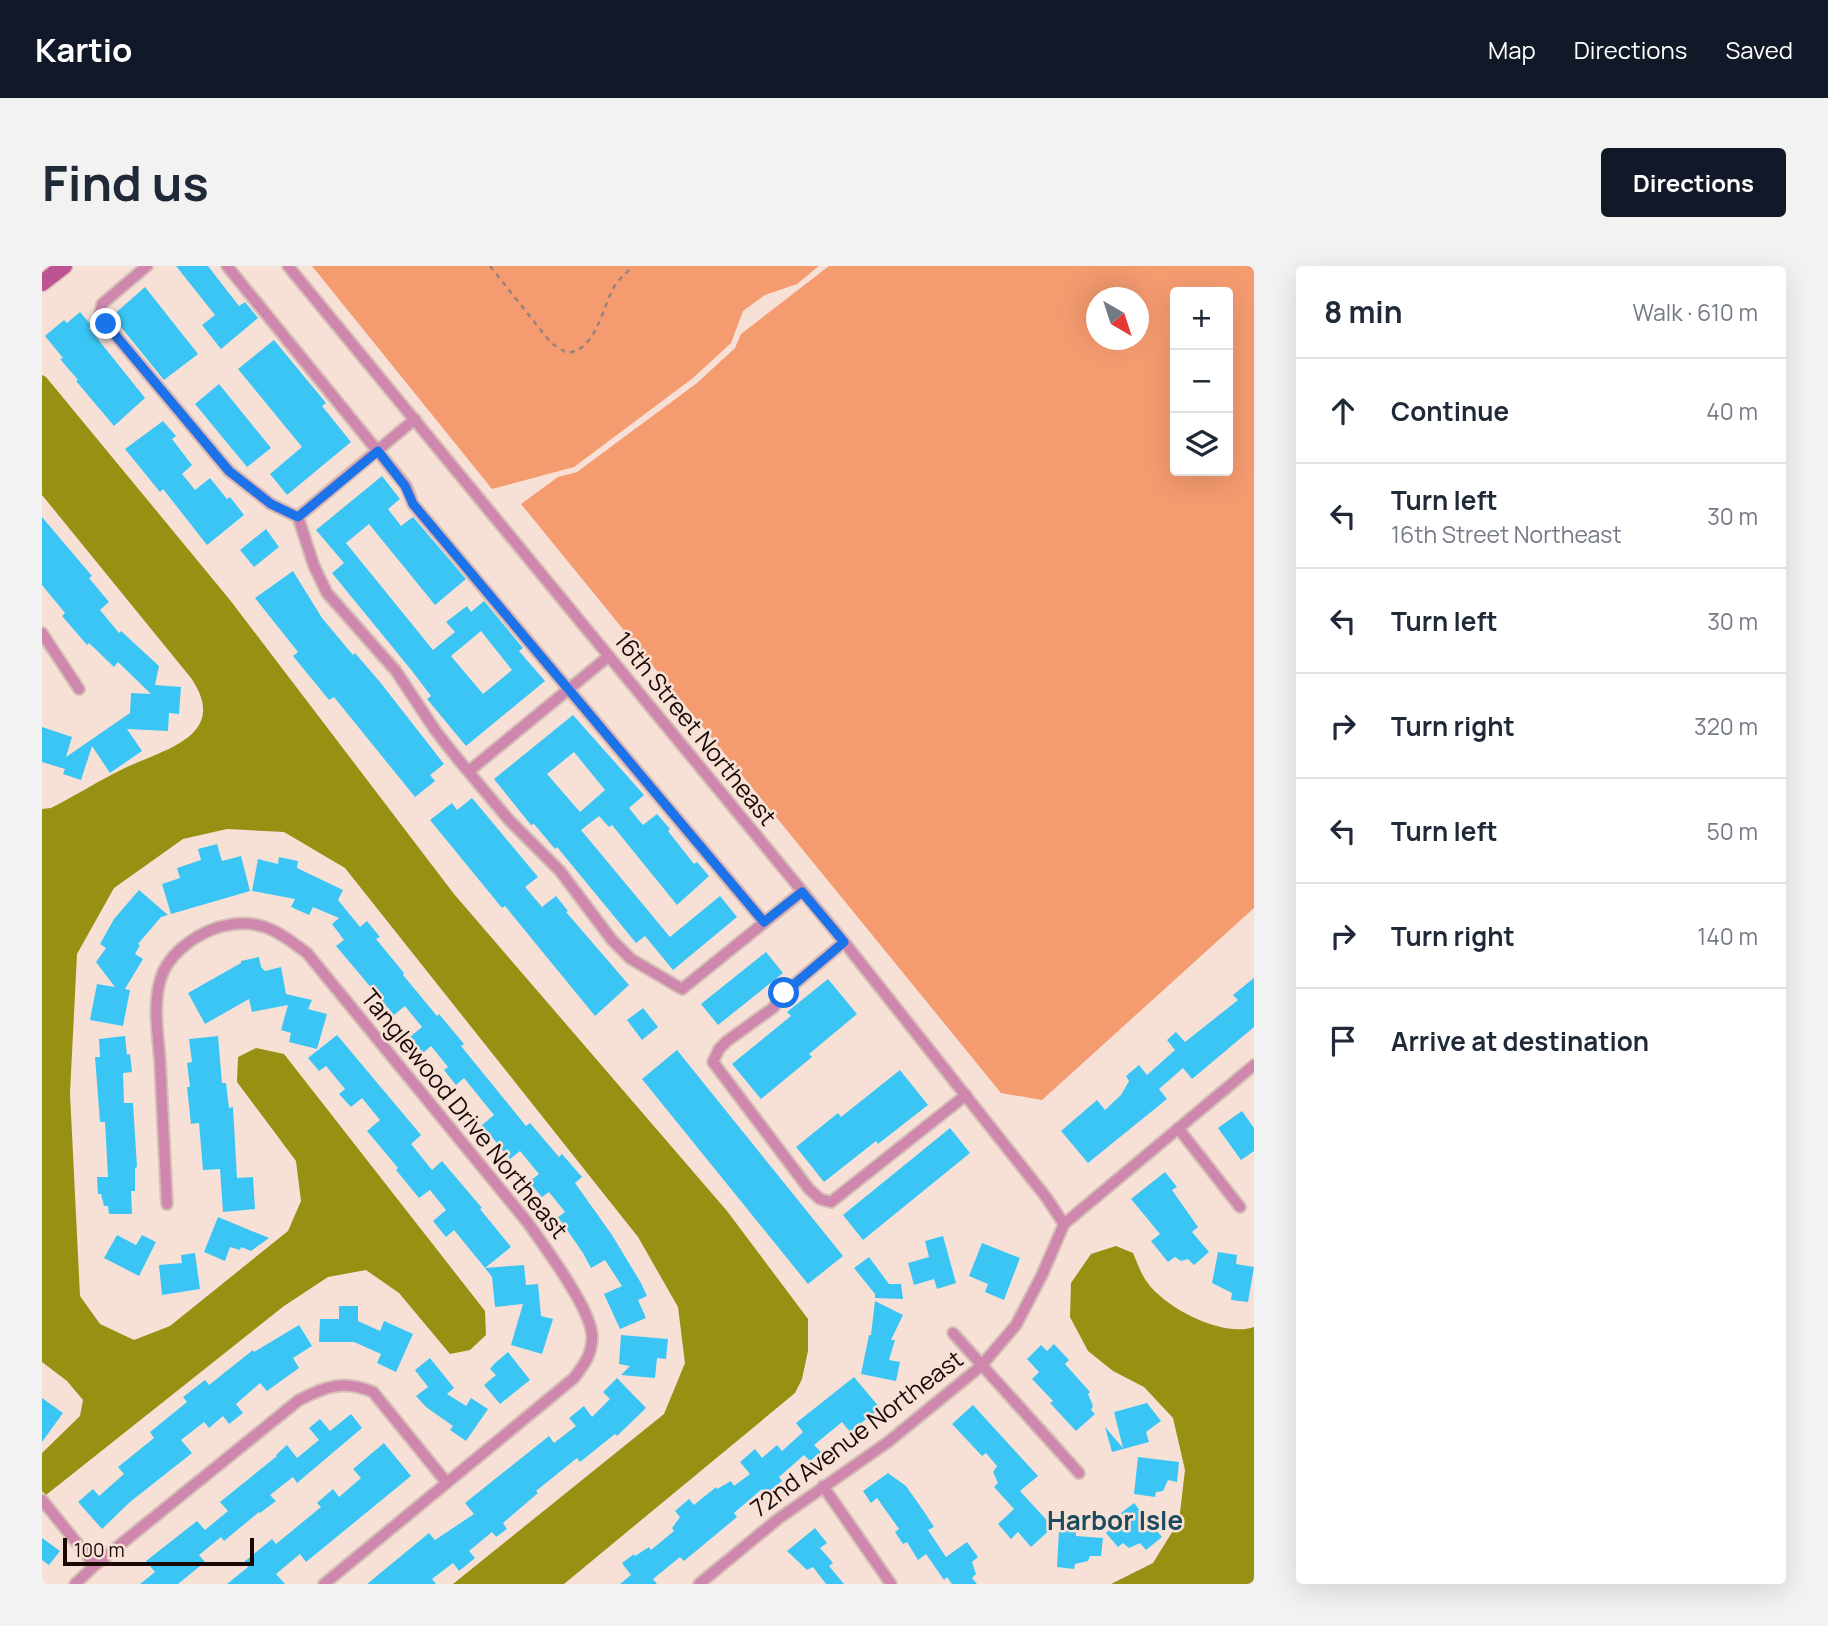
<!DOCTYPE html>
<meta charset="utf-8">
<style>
:root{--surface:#fff;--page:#f2f2f3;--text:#1f2937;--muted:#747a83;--line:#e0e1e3;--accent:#111827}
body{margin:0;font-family:Manrope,sans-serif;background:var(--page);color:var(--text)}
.controls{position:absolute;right:21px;top:21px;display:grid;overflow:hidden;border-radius:7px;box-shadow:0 7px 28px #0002}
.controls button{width:63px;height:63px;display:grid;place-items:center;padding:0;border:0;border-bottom:2px solid var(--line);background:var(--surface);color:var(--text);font:35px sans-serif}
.compass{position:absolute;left:1044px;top:21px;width:63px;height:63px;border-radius:50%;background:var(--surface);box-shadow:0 7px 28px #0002;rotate:141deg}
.scale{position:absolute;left:21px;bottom:18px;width:191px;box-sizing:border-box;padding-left:7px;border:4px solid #1a0903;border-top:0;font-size:19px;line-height:24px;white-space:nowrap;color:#1a0903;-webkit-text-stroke:5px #f7e1d7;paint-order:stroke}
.stop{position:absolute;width:21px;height:21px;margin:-16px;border:5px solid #1a73e8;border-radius:50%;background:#fff}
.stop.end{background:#1a73e8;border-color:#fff;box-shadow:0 2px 7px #0008}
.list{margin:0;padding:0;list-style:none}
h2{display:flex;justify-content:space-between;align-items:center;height:91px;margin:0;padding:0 28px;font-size:30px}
h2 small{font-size:23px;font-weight:400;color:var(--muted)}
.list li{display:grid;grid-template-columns:46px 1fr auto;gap:21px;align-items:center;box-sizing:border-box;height:105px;padding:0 28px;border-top:2px solid var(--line)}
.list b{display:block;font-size:26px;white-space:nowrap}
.list p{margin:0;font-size:23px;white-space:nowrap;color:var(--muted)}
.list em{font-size:23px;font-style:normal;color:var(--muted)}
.icon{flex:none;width:38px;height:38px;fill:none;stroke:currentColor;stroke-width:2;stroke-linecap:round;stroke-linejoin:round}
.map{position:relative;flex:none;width:1212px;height:1318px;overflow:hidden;border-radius:7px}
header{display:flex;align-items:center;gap:42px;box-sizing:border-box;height:98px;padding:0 35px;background:var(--accent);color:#fff}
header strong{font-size:33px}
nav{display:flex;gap:38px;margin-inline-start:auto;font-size:24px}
.intro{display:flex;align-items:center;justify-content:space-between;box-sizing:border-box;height:168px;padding:0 42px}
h1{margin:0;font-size:49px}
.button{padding:18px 32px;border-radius:7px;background:var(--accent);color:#fff;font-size:24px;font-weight:700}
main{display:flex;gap:42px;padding:0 42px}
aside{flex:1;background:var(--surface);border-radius:7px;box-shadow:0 7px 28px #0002}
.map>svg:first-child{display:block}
.green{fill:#f59b70;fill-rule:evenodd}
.water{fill:#979013}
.building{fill:#3bc5f4;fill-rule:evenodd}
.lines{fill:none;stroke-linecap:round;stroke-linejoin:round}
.street-casing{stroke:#d4beb5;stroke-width:14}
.secondary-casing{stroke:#d4beb5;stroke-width:19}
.path{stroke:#98847c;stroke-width:2.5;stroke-dasharray:5 5;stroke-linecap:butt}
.street{stroke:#cf87ae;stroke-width:10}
.secondary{stroke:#bd5392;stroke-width:16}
.route{stroke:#1a73e8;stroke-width:9}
.labels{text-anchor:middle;stroke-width:5;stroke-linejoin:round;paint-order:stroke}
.street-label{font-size:24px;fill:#1a0903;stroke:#f7e1d7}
.neighbourhood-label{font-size:26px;font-weight:bold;fill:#1b4b5d;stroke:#f7e1d7}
</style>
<header>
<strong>Kartio</strong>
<nav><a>Map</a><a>Directions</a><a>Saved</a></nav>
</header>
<div class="intro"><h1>Find us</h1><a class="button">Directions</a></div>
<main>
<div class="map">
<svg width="1212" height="1318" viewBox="0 0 1212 1318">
<rect width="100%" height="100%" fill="#f7e1d7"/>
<path class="green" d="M270,0H777L755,18L723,29L701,45L689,77L651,112L532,201L450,223Z
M787,0H1212V642L1000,834L959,827L479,238L516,211L535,206L655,117L693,82L699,68ZM1133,26H1186V205H1133ZM1055,32H1097V74H1055Z"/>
<path class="water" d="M0,109L4,111L188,334L412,628L685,945L766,1053V1085L760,1113L753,1127L522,1318H411L622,1148L643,1097L636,1041L596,971L303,602L242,566L185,563L141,573L72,622L35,688L28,827L38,1030L58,1058L92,1074L128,1060L246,965L259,935L254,895L195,816L196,791L214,782L242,788L443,1045L444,1069L428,1084L408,1088L357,1027L324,1004L286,1011L242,1040L4,1229L0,1225V1187L38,1150L41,1134L25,1115L0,1096V543L9,542C35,529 59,513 85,501C124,483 188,469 149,412L0,229Z
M1074,980L1091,987C1095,996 1099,1008 1105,1016C1123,1042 1181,1072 1212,1061V1318H1069L1111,1297L1137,1255L1143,1204L1131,1152L1102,1121L1071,1105L1046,1085L1028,1051L1029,1017L1049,988Z"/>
<path class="building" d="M134,0H166L197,40L203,36L216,52L179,83L160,59L173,49Z
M103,21L156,88L122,114L70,50Z
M38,46L50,60L47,62L103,132L72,160L34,115L36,114L18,93L21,92L3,70L22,54L25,57Z
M232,74L284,137L280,140L309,176L245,229L228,208L260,181L196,103Z
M177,118L229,182L205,201L153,138Z
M121,155L134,170L130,173L150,199L140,208L153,224L168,212L185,233L188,231L202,249L165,279L121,223L118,226L83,183Z
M340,210L358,233L346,243L359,260L371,251L424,313L393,339L327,258L304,277L391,384L413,366L404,356L425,340L429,346L442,335L481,382L477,385L503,415L424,480L385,433L389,430L370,405L290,307L302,297L274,264ZM439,365L470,404L441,428L409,390Z
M0,251L50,310L47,312L67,336L58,344L77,367L79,365L117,400L113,419L139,421L137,448L127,447L126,465L85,463L100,485L68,507L50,480L39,514L21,508L23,503L0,496V461L30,471L24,491L88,447L89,427L109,428L76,396L72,401L47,377L45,379L20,350L23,347L0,319Z
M224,263L237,281L212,301L198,284Z
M251,305L280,352L311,389L313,387L338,416L402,498L388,509L393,515L373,531L292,431L287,434L251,390L256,386L213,332Z
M531,449L602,529L587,542L600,558L601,559L615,548L628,563L626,565L652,598L655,596L667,610L635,639L570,559L567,561L557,550L539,564L628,671L678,630L695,651L631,704L603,670L594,677L515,581L513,583L492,558L489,559L452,513ZM532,486L563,524L538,546L505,508Z
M430,532L496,611L483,621L500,641L514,630L526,645L524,646L587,719L553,750L463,640L460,642L388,554L410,537L415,544Z
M175,578L180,595L199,590L208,625L129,648L120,618L138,612L135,602L159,594L156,583Z
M237,591L256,595L255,602L301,624L296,634L318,661L325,655L338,671L334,673L362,707L361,709L395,750L397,748L422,778L419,780L484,860L488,857L517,891L520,888L540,911L533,917L570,969L599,1017L605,1030L596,1034L604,1052L578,1063L562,1028L580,1020L563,994L549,1002L541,987L516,951L523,946L507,926L500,931L487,916L497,908L478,885L468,893L440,859L452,849L422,812L414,819L402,804L406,801L389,780L381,787L368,771L380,761L363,740L352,749L294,680L302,674L290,658L297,652L271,641L267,649L249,641L253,633L210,625L216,593L236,598Z
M97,624L126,649L119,651L96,678L98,679L93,688L101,693L83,723L88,724L81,760L48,754L55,718L73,721L54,696L64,682L58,678L72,653Z
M724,686L741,707L676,759L659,738Z
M217,691L219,701L223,705L239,701L244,728L270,734L266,743L285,748L275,783L247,776L249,767L239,764L246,739L210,746L207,733L163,758L146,727L199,697V695Z
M1212,712V761L1150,813L1141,802L1117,823L1125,833L1046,897L1019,865L1055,834L1063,844L1079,829L1087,815L1084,810L1097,799L1105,809L1133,784L1125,774L1134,766L1143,776L1196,734L1191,729Z
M786,713L815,748L767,788L770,791L719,833L690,798L749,750L745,746Z
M601,742L616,761L600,774L585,754Z
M295,769L379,869L369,878L390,904L400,895L440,942L438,943L469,981L443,1002L412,964L404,971L391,955L404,944L388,924L377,932L354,904L356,902L325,865L338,854L320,832L309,841L297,828L303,823L284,800L277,805L266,792Z
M83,770L85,789L88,788L90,806L81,807L82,837H91L95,901L93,902V925H89L90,948H67L66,940H62L59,928H56L55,911H66L63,856H58L53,791H58L57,773Z
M176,770L180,817H184L187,842L191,841L195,912L211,911L213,943L181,946L178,903L161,904L157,857L149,858L145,821H148L145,797L150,796L147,773Z
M635,784L801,990L766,1018L600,813Z
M858,804L886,839L836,878L834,875L782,916L754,881L796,847L799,851Z
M1200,845L1212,862V885L1199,894L1176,862Z
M908,862L928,887L821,974L801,949Z
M1123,906L1135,921L1130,924L1156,961L1150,966L1167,986L1152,999L1146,993L1139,995L1133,991L1126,996L1109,975L1118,968L1089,933Z
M176,951L227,972L209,985L199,981L198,984L188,981L183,995L162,986Z
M75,969L94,979L100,969L114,976L97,1010L62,992Z
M901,970L914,1017L895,1023L892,1013L872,1019L866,997L887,991L883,975Z
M940,977L978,992L962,1034L943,1026L946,1018L927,1010Z
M1176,986L1195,989L1194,998L1212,1001L1206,1036L1189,1034L1190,1027L1170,1017Z
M153,987L158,1023L120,1029L117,999L140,997L139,989Z
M827,991L847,1018H859L861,1033L833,1032V1028L812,1002Z
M482,999L484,1019L496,1018L499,1050L511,1053L500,1088L469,1079L481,1038L453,1041L450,1011L443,1002Z
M833,1035L861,1049L849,1074H853L847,1094L858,1096L854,1115L819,1108L827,1069H829Z
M297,1040H316V1055L338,1065L342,1055L371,1068L354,1106L335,1097L339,1088L312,1076H277L278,1053H297Z
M257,1059L270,1080L251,1092L257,1102L225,1125L218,1117L194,1138L201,1147L187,1158L181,1150L167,1162L162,1156L139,1174L150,1187L88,1236L60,1263L36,1236L51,1223L57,1230L82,1208L76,1201L112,1172L108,1166L145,1136L141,1131L163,1114L167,1119L211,1084L212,1086Z
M579,1069L626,1073L624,1093L615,1092L613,1112L579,1109L588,1100L577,1098Z
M1012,1078L1027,1094L1023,1098L1048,1126L1046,1128L1051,1140L1049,1144L1053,1148L1034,1165L1008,1137L1011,1135L990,1113L997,1106L985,1093L999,1079L1005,1085Z
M466,1086L488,1114L458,1138L442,1119L454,1109L448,1103L452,1098Z
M388,1092L412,1122L405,1128L424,1140L429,1132L446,1143L424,1175L408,1164L411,1160L384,1141L374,1130L386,1121L373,1104Z
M812,1111L838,1142L808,1166L800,1156L772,1179L779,1186L768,1195L762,1189L737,1211L740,1215L724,1228L720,1223L692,1247L695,1251L642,1295L638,1291L611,1313L615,1318H578L589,1309L580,1297L592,1288L593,1290L607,1281L609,1284L632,1265L630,1262L638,1251L633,1245L647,1233L652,1239L674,1221L675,1223L689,1215L692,1220L708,1208L698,1196L713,1183L720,1192L735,1179L740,1185L761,1166L754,1157Z
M575,1112L604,1142L575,1170L573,1168L538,1196L535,1192L494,1225L496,1227L461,1257L465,1263L454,1271L450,1266L427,1285L433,1292L417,1305L411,1297L390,1313L394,1318H325L387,1267L393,1274L432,1248L423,1237L507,1170L512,1177L534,1160L527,1152L542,1140L550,1151L568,1133L561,1126Z
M0,1132L21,1147L0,1176Z
M1105,1137L1119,1155L1104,1166L1107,1176L1070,1186L1063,1161L1081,1182L1072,1146Z
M931,1139L996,1210L978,1225L1011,1261L989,1281L976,1266L969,1273L956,1258L972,1243L952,1221L956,1217L951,1206L955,1200L944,1187L940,1190L910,1158Z
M309,1148L320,1162L255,1217L251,1211L228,1229L234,1235L218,1247L217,1246L182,1275L179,1271L157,1289L163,1296L136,1318H98L113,1306L104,1295L155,1255L163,1264L186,1245L178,1236L235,1190L234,1189L245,1179L255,1192L277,1174L267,1162L278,1153L288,1165Z
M342,1177L369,1210L264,1296L258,1288L234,1308L243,1318H185L206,1301L202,1296L230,1273L234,1278L279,1241L275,1237L291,1223L297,1231L319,1212L311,1203Z
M1096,1191L1137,1196L1135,1216L1126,1214L1121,1225L1114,1226L1113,1231L1092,1228Z
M846,1207L864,1220L883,1247L892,1261L886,1264L904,1291L925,1276L936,1291L930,1296L934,1308L930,1312L935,1318H910L905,1311L902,1314L884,1288L876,1294L865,1276L861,1278L853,1266L857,1263L835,1232L829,1237L821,1225Z
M1092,1237L1120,1271L1104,1284L1098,1277L1087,1282L1081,1277L1076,1281L1064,1267L1082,1251L1079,1247Z
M773,1262L785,1277L778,1282L791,1297L787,1300L802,1318H784L771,1301L765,1304L745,1285Z
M1017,1263L1034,1264V1270L1061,1272L1059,1290H1048L1046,1295L1033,1298L1032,1303L1015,1301Z
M0,1272L18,1285L7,1299L0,1294Z"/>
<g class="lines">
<defs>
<path id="street" d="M105,0L60,38L58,49L64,58L187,205L229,238L256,251L272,300L285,327L354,405L393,464L415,492L467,554L518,605L570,674L589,693L640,723L760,626
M185,0L364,220L371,238L722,656
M246,0L802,676L1004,931L1022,958
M256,251L373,153
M0,367L37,423
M427,505L567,390
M802,676L742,727L731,742L685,775L677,783L671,796L767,923L778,933L789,936L924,829
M1136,862L1198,941
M125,938C123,891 120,843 118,795C116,770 111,740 118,715C124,690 151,670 174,662C215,650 233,663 265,687L486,957C502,980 548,1041 550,1069C551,1087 542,1099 532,1112L282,1318
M911,1067L1037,1207
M781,1220L849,1318
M0,1234L53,1299
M33,1318L53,1299L257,1134C284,1120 302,1114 331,1126L405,1217
M657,1318L736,1253L846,1176L939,1100L974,1059L1000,1009L1022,958L1212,799"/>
<path id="secondary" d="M0,17L22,0"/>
</defs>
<use href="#street" class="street-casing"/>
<use href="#secondary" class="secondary-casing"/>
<path class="path" d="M448,0L509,77L525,87C555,83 559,44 572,21C577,13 584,7 591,0"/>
<use href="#street" class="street"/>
<use href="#secondary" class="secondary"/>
</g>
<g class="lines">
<path class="route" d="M64,58L187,205L229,238L256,251L336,185L363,220L371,238L722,656L760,626L802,676L742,727"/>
</g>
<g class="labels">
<g class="street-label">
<text transform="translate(653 463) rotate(51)" y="8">16th Street Northeast</text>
<text transform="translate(422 848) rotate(51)" y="8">Tanglewood Drive Northeast</text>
<text transform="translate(815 1168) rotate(-37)" y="8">72nd Avenue Northeast</text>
</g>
<g class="neighbourhood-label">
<text x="1073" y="1264">Harbor Isle</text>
</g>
</g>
</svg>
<div class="controls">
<button>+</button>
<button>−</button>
<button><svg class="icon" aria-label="layers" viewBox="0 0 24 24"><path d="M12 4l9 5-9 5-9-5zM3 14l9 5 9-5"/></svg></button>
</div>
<svg class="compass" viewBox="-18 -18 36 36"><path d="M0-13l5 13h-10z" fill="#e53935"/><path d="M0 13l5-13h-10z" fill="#747a83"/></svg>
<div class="scale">100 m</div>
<div class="stop" style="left:742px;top:727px"></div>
<div class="stop end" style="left:64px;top:58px"></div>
</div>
<aside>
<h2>8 min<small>Walk · 610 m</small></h2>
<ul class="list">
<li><svg class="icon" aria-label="ahead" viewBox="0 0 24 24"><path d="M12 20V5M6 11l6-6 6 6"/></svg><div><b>Continue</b></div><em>40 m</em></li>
<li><svg class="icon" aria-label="left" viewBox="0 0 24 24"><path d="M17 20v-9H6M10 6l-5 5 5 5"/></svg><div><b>Turn left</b><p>16th Street Northeast</p></div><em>30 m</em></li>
<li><svg class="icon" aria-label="left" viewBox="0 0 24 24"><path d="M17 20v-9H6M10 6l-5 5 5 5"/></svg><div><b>Turn left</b></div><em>30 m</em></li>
<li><svg class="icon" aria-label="right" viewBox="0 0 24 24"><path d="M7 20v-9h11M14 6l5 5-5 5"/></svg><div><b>Turn right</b></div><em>320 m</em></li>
<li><svg class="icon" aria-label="left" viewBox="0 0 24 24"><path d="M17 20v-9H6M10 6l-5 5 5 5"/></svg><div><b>Turn left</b></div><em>50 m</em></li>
<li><svg class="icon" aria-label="right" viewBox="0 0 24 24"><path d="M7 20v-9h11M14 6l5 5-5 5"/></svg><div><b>Turn right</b></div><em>140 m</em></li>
<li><svg class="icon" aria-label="arrive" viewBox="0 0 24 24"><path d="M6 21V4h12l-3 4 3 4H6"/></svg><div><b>Arrive at destination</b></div></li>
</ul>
</aside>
</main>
